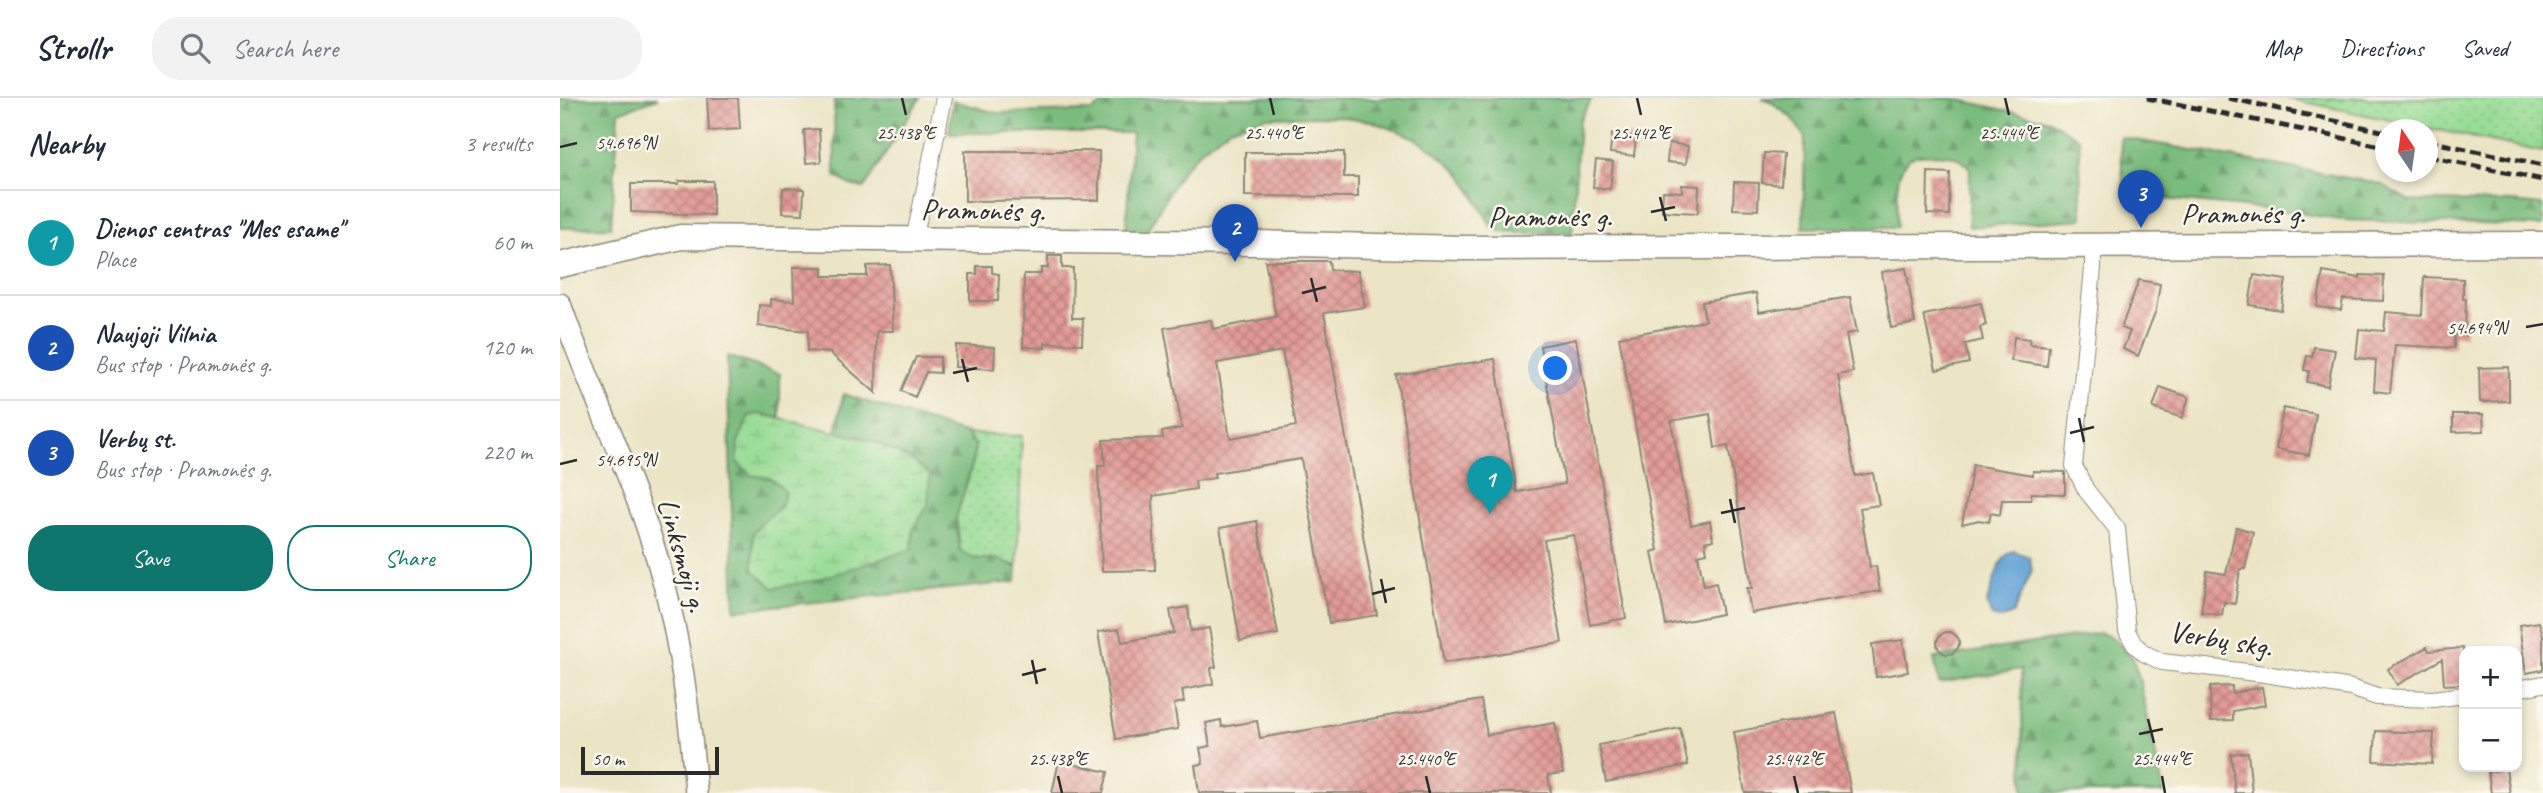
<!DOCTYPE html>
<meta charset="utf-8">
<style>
:root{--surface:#fff;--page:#f2f2f3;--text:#1f2937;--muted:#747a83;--line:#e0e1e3;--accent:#0f766e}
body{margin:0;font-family:Caveat,sans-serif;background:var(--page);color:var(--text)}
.controls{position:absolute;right:21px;bottom:21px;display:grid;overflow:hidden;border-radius:14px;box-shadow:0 4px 10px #0003}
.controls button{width:63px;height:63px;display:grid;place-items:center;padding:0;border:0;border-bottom:2px solid var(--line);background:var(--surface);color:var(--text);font:35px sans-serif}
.compass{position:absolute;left:1815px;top:21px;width:63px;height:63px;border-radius:50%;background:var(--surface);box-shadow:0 4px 10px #0003;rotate:347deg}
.scale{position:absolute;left:21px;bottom:18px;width:138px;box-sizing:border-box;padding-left:7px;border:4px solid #2b2b2b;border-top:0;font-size:19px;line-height:24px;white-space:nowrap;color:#2b2b2b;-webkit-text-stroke:5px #fbf7ec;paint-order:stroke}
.you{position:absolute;left:996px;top:271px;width:24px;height:24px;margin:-18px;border:5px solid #fff;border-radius:50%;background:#1a73e8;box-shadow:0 0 0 10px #1a73e833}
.badge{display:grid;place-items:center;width:46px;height:46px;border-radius:50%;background:var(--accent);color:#fff;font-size:23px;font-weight:700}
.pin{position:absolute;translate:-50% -58px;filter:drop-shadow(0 2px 4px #0008)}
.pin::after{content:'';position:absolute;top:37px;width:24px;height:21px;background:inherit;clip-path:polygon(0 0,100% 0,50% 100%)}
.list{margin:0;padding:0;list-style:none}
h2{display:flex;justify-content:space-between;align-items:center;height:91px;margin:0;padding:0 28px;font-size:30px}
h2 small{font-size:23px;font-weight:400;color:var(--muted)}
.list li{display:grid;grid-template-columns:46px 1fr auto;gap:21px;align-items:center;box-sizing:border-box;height:105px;padding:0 28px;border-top:2px solid var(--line)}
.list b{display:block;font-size:26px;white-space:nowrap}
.list p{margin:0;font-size:23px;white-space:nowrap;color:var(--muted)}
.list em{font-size:23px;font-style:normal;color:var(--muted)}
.actions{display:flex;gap:14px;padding:21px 28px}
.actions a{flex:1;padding:16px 0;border:2px solid var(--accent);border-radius:28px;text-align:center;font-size:24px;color:var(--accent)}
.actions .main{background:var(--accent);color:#fff}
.icon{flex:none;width:38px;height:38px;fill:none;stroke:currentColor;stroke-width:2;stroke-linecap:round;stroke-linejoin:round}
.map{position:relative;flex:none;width:1983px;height:695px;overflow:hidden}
header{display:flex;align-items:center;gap:42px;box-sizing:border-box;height:98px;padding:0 35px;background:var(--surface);border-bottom:2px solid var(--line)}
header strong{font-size:33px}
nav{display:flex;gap:38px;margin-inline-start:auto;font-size:24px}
.search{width:490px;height:63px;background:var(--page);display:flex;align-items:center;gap:18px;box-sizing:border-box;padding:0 24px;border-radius:28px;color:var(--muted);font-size:26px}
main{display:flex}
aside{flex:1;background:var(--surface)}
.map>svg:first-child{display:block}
.grass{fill:url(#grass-dots);stroke:#628460;stroke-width:2}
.forest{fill:url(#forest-firs);stroke:#527454;stroke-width:2}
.wetland{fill:url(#wetland-marsh);stroke:#628460;stroke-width:2}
.water{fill:#62a3d5;stroke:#466780;stroke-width:2}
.building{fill:url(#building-cross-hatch);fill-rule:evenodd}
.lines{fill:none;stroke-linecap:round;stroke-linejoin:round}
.minor-casing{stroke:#8b8878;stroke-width:18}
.secondary-casing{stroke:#8b8878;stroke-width:24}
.primary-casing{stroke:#8b8878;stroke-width:27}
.minor{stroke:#fff;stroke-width:16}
.secondary{stroke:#fff;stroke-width:21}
.primary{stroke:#fff;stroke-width:24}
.rail{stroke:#2b2b2b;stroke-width:5;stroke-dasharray:10 5;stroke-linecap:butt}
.ticks{fill:none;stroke:#2b2b2b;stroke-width:2.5}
.labels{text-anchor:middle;stroke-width:5;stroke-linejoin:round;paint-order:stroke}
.street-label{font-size:30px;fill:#2b2b2b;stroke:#fbf7ec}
.ticks-label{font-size:18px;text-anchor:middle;fill:#2b2b2b;stroke:#fbf7ec;stroke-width:5;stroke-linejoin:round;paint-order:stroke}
</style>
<header>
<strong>Strollr</strong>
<div class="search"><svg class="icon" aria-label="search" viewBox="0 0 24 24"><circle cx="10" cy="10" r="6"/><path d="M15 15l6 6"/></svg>Search here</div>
<nav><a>Map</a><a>Directions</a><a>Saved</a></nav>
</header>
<main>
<aside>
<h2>Nearby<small>3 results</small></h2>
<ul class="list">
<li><span class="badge" style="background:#0f9aa8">1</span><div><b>Dienos centras &quot;Mes esame&quot;</b><p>Place</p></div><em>60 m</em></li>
<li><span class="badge" style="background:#1a4fb4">2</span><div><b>Naujoji Vilnia</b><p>Bus stop · Pramonės g.</p></div><em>120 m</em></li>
<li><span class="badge" style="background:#1a4fb4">3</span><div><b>Verbų st.</b><p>Bus stop · Pramonės g.</p></div><em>220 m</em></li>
</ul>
<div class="actions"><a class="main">Save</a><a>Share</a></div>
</aside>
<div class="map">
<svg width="1983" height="695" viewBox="0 0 1983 695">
<defs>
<pattern id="grass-dots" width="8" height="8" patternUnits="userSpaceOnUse" patternTransform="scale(1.75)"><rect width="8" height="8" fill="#98dc95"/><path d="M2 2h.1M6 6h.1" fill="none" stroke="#83bd81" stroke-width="1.8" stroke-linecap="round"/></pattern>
<pattern id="forest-firs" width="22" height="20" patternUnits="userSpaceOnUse" patternTransform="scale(1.75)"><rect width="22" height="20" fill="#7abc7e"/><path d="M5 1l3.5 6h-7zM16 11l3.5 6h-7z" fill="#649967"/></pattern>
<pattern id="wetland-marsh" width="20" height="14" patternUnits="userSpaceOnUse" patternTransform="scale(1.75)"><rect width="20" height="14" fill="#98dc95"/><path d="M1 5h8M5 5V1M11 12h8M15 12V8" fill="none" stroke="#83bd81"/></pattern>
<pattern id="building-cross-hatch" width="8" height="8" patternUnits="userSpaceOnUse" patternTransform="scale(1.75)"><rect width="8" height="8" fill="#e29a96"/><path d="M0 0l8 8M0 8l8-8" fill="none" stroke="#b77e7b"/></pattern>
</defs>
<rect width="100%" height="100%" fill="#fbf7ec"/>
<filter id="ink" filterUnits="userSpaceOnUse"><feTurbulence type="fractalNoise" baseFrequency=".0143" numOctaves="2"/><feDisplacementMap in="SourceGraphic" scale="14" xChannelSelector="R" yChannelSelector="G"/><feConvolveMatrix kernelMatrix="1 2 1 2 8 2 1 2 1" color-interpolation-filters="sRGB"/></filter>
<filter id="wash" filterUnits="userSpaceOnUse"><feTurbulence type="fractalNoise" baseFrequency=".00686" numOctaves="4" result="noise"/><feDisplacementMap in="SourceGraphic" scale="28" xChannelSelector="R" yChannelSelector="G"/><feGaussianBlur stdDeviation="1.57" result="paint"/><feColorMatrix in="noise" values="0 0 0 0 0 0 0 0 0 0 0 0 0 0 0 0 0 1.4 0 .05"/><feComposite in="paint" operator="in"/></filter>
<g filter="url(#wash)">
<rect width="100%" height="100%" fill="#ebe4c5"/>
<path class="grass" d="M1725,0H1983V54Z
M407,336L462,338L457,469L438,461H414L400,452L396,420L413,363L415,347Z"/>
<path class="forest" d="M0,0H98L59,14L51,129L0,130Z
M274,0H360L304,90L290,87L275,78Z
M551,0H1032L1019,23L1012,135H945L932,129L902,77L875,53L851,38L811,23L775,18L706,19L670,30L643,50L623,71L587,132H566L572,35H389L393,3L436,15L533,13Z
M1202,0H1391L1489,22L1519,41L1522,121L1409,129L1410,70C1399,59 1392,56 1376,56C1370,57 1360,56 1354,58C1331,68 1338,108 1337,129L1243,130L1245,40L1233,21L1210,3Z
M1560,39L1821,86L1850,103L1952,104L1981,107L1983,108V128L1781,122L1734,114L1564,97Z
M167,258L220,276V320L200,316L190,318L178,344L177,364L191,377L210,380L225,392L221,409L206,421L352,451L353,432L367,407L314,343L276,335L283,296L407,336L415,347L413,363L396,420L400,452L414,461H438L457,469L456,484L175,512Z
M1540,535L1552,539L1572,559L1579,580L1604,695H1464L1461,571L1379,585L1374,560Z"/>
<path class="wetland" d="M200,316L314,343L351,362L370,377L368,407L353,432L352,451L253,483L213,490L193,472V435L206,421L221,409L225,393L210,380L191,377L177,364L178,344L189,318Z"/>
<path class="water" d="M1454,453L1469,459L1472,472L1453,516L1441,521L1432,518L1427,507L1428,501C1434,487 1438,457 1454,453Z"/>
<g id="blocks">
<path class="building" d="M147,0H178L180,31L149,33Z
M259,31L261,64L246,65L244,32Z
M1052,36L1076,39L1074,58L1050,55Z
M1109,45L1128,48L1126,66L1107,64Z
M405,53H539V102L405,103Z
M685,54H784V79H798V99L685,98Z
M1204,55L1223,56L1221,87L1202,85Z
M1036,62L1053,64L1050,91L1033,89Z
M1368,74L1390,75L1389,117L1367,116Z
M119,83H153V117L71,114V86H119Z
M1174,84L1199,85L1198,112L1173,111Z
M1122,87L1139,88L1138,115L1102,113L1103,93L1122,94Z
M223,90L244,91L243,116L222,115Z
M488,158H502V170H513L512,220H523L522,246L485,245V250L463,249L464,176H481V170H488Z
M705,163H769L770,172L798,173L805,209L764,215L817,517L769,525L741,361L654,375L655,380L635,383L636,391L593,398L595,472L542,473L538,368H545L543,342L603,340L602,334L622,330L604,230L651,222L653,231L716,219ZM722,253L736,328L670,340L657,265Z
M330,167L333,233H317L316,295L270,255L247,253L248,233L198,228L199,207L211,208V201L234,203L233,169H263V178H307V168Z
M417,168H432V175L439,176L438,203H410V176H417Z
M1346,170L1355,225L1331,230L1322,174Z
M1763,174L1800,180V177L1824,178L1823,203L1783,201L1781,212L1757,209Z
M1694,177L1726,182L1721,212L1689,207Z
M1864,179L1903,181V201H1906L1905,238L1894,237V250L1835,247L1830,295L1814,293L1816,262L1796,260L1799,231L1824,233L1826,214L1862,217Z
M1579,182L1600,186L1596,212L1578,258L1563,251L1570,233L1561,230Z
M1196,195L1199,214L1290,199L1297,234L1286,236L1293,274L1278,277L1295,378L1313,375L1319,407L1300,410L1310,469L1316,468L1320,493L1191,515L1187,490H1192L1168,348L1155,350L1150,316L1111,323L1131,427L1150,423L1153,442L1145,444L1147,455L1138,457L1144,488L1156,485L1162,516L1106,527L1092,454L1098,452L1059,239L1145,223L1142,204Z
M1421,205L1426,227L1420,229L1423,242L1405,246L1409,265L1376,272L1364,217Z
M1454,239L1470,241L1469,246L1489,248L1487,268L1451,263Z
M1016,241L1066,520L1030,527L1014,437L984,442L1002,545L884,565L836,277L935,261L957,394L1005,386L980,248Z
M396,247L435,249L434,271L395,269Z
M1754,249L1775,252L1768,288L1747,284L1749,273L1744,272L1747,258L1752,259Z
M356,259H380V275L366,274L355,299L341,293Z
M1949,269V303L1920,304L1919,270Z
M1600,289L1629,299L1622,320L1593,310Z
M1723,310L1756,316L1749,357L1716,351Z
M1893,316H1923L1924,333L1893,334Z
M1413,367L1473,377V373L1505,374V396L1471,395V402H1442L1440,417L1431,415L1429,424L1419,422L1402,426Z
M697,423L718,536L680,543L660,430Z
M1676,429L1693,434L1685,471H1680L1675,506L1664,504L1662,517L1641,514L1647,473L1666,476Z
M628,509L631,533L649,530L656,569L651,570L653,586L622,592L624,604L614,606L618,631L556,641L538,534L559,531L562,544L614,535L610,512Z
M1979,524L1983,537V572L1966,575L1959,527Z
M1377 545a11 11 0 1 1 22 0a11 11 0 1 1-22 0Z
M1343,542L1348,574L1316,579L1312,546Z
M1867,549L1869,553L1903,550L1904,586L1884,587L1882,561L1837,587L1828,571Z
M1672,588V595L1702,589L1705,607L1673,613V622L1651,623L1650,589Z
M921,602L927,637L995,625L1003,675L988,677L991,695H639L635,667L643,666L640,650L650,648L646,625L661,622L662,629L697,623L700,640Z
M1276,615L1291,695H1185L1174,634Z
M1120,630L1128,667L1046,684L1039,647Z
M1816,633L1874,635L1872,666L1814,663Z
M1688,654L1692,695H1675L1671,656Z
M499,663L548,674L543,695H492Z
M1946,671L1950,695H1931L1928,674Z"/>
</g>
</g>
<g filter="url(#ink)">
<use href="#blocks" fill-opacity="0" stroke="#8b8878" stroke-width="2"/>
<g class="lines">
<defs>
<path id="minor" d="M354,142L384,0
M1533,147V170L1514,368L1526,392L1557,431L1567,533L1574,546L1584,555L1602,564L1705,576L1791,590L1817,599L1873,601L1904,597
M1957,591L1983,586"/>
<path id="secondary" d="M0,206C26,281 61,353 87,429C117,515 129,604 136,695"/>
<path id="primary" d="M0,167L121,139L696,145L903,150L1983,146"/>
</defs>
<use href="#minor" class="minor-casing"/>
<use href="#secondary" class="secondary-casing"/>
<use href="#primary" class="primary-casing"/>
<use href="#minor" class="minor"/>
<use href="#secondary" class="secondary"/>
<use href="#primary" class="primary"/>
<path class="rail" d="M1587,0L1826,49
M1668,0L1826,34
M1868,43L1983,67
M1868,58L1983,82"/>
</g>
</g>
<path class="ticks" d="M342,0L346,17M710,0L714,17M1077,0L1081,17M1445,0L1449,17M0,49L17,45M1100,99L1106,123M1091,114L1115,109M751,180L757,204M742,195L766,189M1966,229L1983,226M402,261L408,284M393,275L417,270M1519,320L1524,344M1510,335L1534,329M0,366L17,362M1170,401L1175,425M1161,415L1185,410M821,481L826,505M812,496L835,490M472,562L477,586M462,577L486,571M1588,621L1594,645M1579,636L1603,631M498,678L502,695M866,678L870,695M1234,678L1238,695M1602,678L1605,695"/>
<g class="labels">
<g class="street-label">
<text transform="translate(423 112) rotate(1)" y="10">Pramonės g.</text>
<text x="1683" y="125">Pramonės g.</text>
<text x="990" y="128">Pramonės g.</text>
<text transform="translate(123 457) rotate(74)" y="10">Linksmoji g.</text>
<text transform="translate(1661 541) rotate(9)" y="10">Verbų skg.</text>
</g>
</g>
<g class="ticks-label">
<text x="346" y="41">25.438°E</text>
<text x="714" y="41">25.440°E</text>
<text x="1081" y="41">25.442°E</text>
<text x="1449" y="41">25.444°E</text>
<text x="66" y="51">54.696°N</text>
<text x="1917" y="236">54.694°N</text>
<text x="66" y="368">54.695°N</text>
<text x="498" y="667">25.438°E</text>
<text x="866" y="667">25.440°E</text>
<text x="1234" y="667">25.442°E</text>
<text x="1602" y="667">25.444°E</text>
</g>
</svg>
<div class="controls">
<button>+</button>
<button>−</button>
</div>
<svg class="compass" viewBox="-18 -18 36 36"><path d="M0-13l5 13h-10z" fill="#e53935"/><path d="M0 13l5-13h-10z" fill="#747a83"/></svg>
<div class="scale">50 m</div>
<div class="you"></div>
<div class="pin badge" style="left:930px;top:416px;background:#0f9aa8">1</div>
<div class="pin badge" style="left:675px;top:164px;background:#1a4fb4">2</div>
<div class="pin badge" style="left:1581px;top:130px;background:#1a4fb4">3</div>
</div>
</main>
